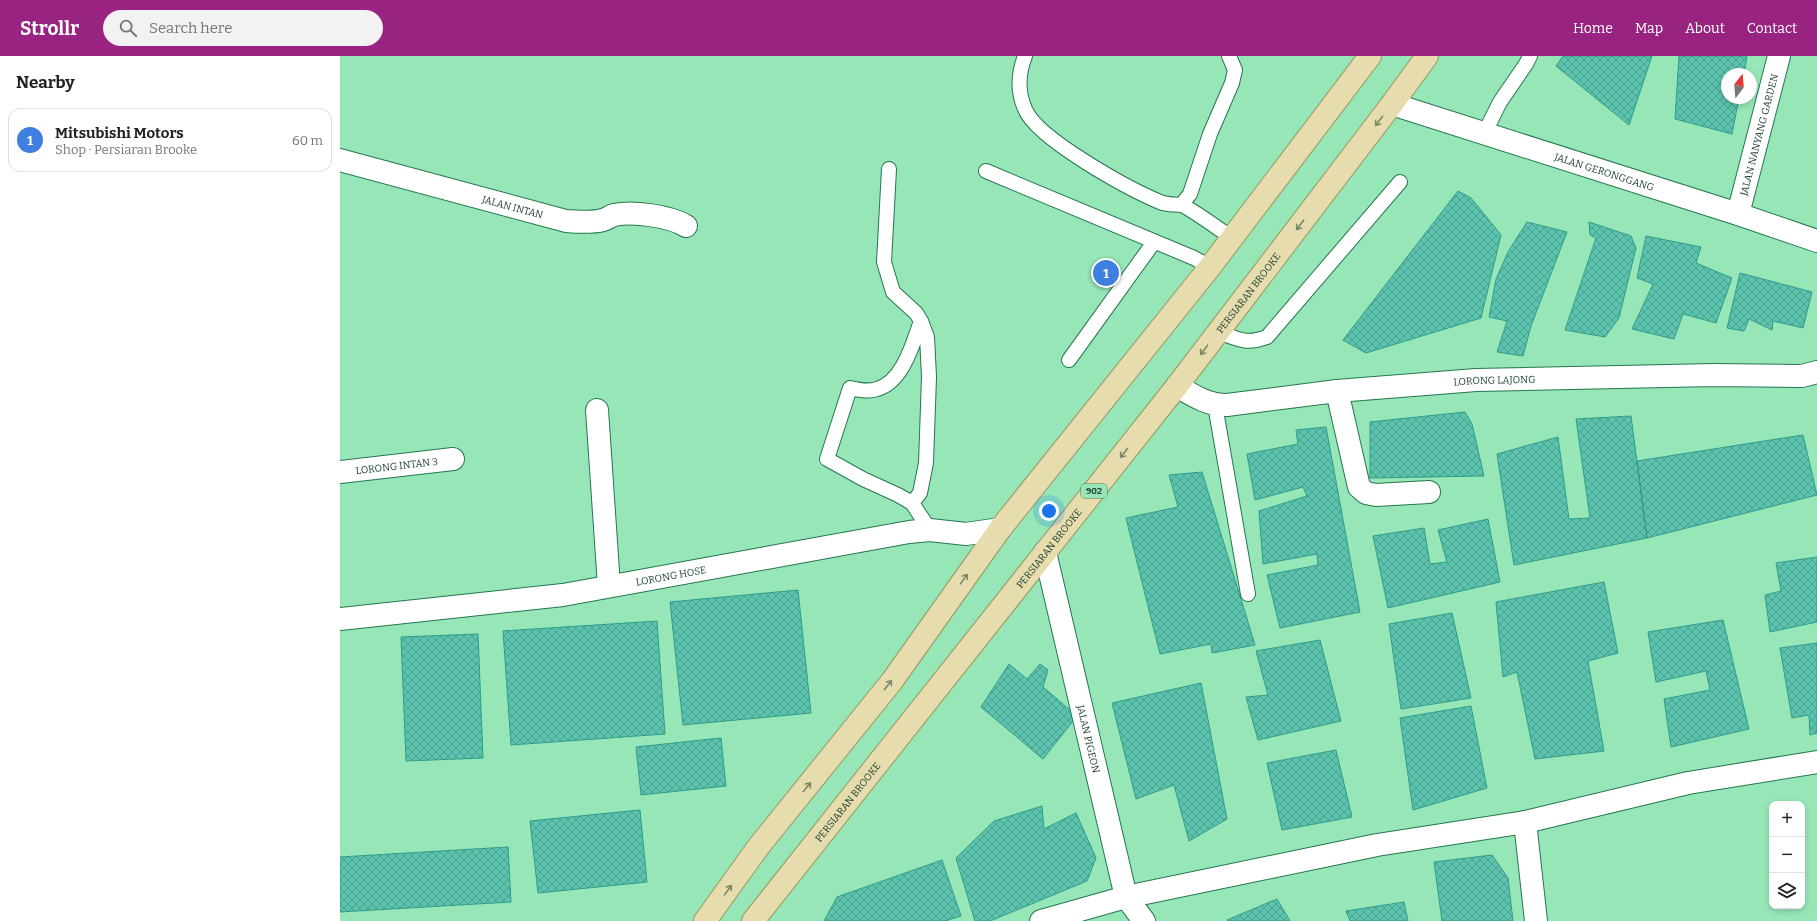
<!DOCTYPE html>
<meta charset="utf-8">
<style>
:root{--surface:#fff;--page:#f2f2f2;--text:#222;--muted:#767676;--line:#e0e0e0;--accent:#982380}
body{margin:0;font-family:Bitter,serif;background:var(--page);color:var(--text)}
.controls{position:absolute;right:12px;bottom:12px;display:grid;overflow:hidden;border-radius:8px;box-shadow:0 2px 6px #0003}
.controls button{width:36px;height:36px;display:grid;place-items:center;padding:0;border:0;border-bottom:1px solid var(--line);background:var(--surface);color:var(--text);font:20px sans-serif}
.compass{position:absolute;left:1381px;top:12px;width:36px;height:36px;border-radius:50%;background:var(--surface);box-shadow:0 2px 6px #0003;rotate:16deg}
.you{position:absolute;left:709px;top:455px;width:14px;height:14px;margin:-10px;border:3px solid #fff;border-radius:50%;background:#1a73e8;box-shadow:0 0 0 6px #1a73e833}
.badge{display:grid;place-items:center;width:26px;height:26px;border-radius:50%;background:var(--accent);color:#fff;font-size:13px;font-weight:700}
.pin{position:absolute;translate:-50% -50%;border:2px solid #fff;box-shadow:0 1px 4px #0006}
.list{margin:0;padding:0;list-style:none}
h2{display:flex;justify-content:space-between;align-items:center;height:52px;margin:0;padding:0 16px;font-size:17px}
h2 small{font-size:13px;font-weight:400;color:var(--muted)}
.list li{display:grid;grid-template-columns:26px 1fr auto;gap:12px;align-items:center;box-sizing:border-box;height:64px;margin:0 8px 8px;padding:0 8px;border:1px solid var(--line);border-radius:12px}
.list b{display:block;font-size:15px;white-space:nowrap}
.list p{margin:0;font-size:13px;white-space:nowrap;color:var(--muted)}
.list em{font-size:13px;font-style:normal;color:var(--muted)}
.icon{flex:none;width:22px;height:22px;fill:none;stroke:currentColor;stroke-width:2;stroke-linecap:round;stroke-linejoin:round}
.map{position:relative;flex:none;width:1477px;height:865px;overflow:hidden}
header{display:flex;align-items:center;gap:24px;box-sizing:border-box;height:56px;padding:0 20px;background:var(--accent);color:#fff}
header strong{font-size:19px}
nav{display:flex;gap:22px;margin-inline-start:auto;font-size:14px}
.search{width:280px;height:36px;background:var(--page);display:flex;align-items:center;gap:10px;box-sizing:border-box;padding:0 14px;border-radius:22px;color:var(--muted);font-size:15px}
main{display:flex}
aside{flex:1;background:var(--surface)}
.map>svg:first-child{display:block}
.building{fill:url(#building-cross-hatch);stroke:#2f9d89}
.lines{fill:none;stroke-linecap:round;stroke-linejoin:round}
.service-casing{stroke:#24774f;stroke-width:16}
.minor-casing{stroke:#24774f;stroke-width:24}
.primary-casing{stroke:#96985e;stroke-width:24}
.service{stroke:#fff;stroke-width:14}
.minor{stroke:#fff;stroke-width:22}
.primary{stroke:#e6dcad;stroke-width:22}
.oneway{stroke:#7a8869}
.labels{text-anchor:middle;stroke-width:3;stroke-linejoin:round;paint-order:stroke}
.shield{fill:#96e6b7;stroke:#457459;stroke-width:1}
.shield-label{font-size:9px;font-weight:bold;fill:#224331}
.street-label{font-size:10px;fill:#224331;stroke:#96e6b7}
</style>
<header>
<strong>Strollr</strong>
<div class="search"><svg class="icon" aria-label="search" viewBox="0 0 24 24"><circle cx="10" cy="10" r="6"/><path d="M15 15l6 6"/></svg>Search here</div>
<nav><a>Home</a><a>Map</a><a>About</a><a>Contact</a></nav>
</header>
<main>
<aside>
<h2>Nearby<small></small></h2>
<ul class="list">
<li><span class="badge" style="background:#3f7fe0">1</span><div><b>Mitsubishi Motors</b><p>Shop · Persiaran Brooke</p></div><em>60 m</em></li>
</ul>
</aside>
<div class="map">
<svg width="1477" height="865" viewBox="0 0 1477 865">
<defs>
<pattern id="building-cross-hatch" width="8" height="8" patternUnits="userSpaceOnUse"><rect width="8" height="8" fill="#5bc3ae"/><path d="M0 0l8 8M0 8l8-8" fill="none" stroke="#4ba08e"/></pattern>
</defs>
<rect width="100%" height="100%" fill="#96e6b7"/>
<path class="building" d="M1223,0H1312L1289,69L1216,10Z
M1339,0H1407L1404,18H1387V42H1399L1392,78L1335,63Z
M1118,135L1131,142L1161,179L1141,262L1026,297L1003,284Z
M1187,166L1227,176L1191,270L1183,300L1157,296L1167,265L1149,261L1156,223L1168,196Z
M1249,166L1291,180L1296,192L1279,262L1265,281L1225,274L1256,182L1250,179Z
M1306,180L1361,191L1356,207L1392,222L1376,267L1343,258L1334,283L1292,273L1313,228L1297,222Z
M1400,217L1472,236L1463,272L1433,265L1432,274L1409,263L1404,275L1387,272Z
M1125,356L1132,368L1144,420L1030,422V366Z
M1291,360L1307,482L1174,509L1157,398L1218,381L1229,463L1250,462L1236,363Z
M986,371L1020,556L940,572L927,519L978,509L977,498L923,508L919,455L967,440L963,431L915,444L907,398L958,388L956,374Z
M1463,379L1477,439L1307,482L1297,405Z
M862,416L915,589L872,597L871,588L820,598L786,462L838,451L829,419Z
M1148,463L1160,526L1048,552L1033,480L1084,472L1090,508L1107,506L1098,474Z
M1477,501V566L1430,576L1425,539L1441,535L1436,507Z
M1264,526L1278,597L1248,605L1264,695L1195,703L1177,616L1163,621L1156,546Z
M458,534L471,657L343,669L330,546Z
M1112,557L1131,642L1061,653L1049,568Z
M1383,564L1409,673L1331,691L1324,643L1370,634L1366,615L1316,626L1308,576Z
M317,565L325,678L171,689L163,575Z
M138,578L143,702L66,705L61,581Z
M980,584L1001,665L918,684L906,641L928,639L916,595Z
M1477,587V677L1470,679L1469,659L1452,662L1440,592Z
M669,608L687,623L700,608L708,614L703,631L737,660L703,703L641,651Z
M861,627L887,763L849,785L834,729L796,743L772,647Z
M1131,650L1147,732L1073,754L1060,662Z
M381,682L386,730L301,739L296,691Z
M996,694L1012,761L942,774L927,707Z
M702,750L704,773L736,757L756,802L747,825L650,865H635L616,802L654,765Z
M300,754L307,826L198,837L190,765Z
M168,791L171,846L0,856V801Z
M1152,799L1168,822L1173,865H1102L1094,806Z
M602,804L621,860L605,865H484L497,841Z
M937,843L950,865H888L887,864Z
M1064,846L1068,865H1010L1006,855Z"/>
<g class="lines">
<defs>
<path id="service" d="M685,0C678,18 677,35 685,53C697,83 789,133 820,146C829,150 838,147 844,150C860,159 876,171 892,182
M1144,78L1160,46L1186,8L1190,0
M549,113L544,206L553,236L576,257L581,265L587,281L589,321L586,407L580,437L572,447
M646,115L854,202L870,211
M842,148L850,138L870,78L892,27L895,14L889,0
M581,265C573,287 563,326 537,333C528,336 519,334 510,332L487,403L523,423L558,439L572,447L590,474
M878,276C899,283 905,289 927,281L1060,126
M729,304L814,186
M875,349L908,538"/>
<g id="minor">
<path id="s1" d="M1052,48L1398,158L1477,185"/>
<path id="s2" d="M0,104L226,165C238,166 251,167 263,164C267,163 270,160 274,159C293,155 330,160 346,170"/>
<path id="s3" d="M1398,158L1439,0"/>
<path id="s4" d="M837,330C854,340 867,349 887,349L997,335L1136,324L1374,319L1462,320L1477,316"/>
<path d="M997,335L1019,431L1026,437L1036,439L1089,436"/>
<path d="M257,354L269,530"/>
<path id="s5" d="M0,416L113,403"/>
<path id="s6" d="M705,496L786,841L804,865"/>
<path id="s7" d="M0,563L223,539L569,476L590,474L626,478L660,473"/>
<path d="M1185,766L1196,865"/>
<path d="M701,865L786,841L1037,789L1185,766L1348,727L1477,706"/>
</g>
<g id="primary">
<path d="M365,865L419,790L552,625L660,473L870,211L1030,0"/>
<path id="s8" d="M413,865L837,330L1052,48L1087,0"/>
</g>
</defs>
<use href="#service" class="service-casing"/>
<use href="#minor" class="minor-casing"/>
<use href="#primary" class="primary-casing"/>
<use href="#service" class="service"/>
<use href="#minor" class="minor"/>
<use href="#primary" class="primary"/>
</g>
<defs><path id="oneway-shaft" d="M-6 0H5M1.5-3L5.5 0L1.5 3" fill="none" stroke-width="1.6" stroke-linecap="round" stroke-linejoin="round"/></defs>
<g class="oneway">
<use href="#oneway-shaft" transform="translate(1039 65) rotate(127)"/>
<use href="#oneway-shaft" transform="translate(960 169) rotate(127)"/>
<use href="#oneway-shaft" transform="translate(864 294) rotate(127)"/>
<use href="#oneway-shaft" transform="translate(784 397) rotate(128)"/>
<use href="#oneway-shaft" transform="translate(624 523) rotate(-55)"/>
<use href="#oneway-shaft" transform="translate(548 629) rotate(-52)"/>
<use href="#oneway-shaft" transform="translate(467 731) rotate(-51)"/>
<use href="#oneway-shaft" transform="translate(388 834) rotate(-54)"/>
</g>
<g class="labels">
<rect class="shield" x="741" y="428" width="26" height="14" rx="3"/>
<g class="shield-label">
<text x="754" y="438">902</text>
</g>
<g class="street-label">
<text dy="4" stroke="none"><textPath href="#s3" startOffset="82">JALAN NANYANG GARDEN</textPath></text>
<text dy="4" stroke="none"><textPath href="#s1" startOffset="223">JALAN GERONGGANG</textPath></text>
<text dy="4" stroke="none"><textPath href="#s2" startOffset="179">JALAN INTAN</textPath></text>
<text dy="4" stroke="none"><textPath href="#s8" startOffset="800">PERSIARAN BROOKE</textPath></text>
<text dy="4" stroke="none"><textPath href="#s4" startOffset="323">LORONG LAJONG</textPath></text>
<text dy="4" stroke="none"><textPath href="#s5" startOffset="57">LORONG INTAN 3</textPath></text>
<text dy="4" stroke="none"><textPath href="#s8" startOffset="476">PERSIARAN BROOKE</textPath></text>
<text dy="4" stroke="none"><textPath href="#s7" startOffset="334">LORONG HOSE</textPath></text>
<text dy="4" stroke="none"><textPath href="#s6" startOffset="192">JALAN PIGEON</textPath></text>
<text dy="4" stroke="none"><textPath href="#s8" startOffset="152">PERSIARAN BROOKE</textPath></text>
</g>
</g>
</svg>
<div class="controls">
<button>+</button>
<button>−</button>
<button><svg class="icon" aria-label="layers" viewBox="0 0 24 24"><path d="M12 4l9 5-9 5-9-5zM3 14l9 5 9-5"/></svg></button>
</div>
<svg class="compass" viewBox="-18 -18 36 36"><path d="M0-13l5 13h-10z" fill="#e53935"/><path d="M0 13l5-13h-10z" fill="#767676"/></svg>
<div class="you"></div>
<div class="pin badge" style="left:766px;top:217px;background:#3f7fe0">1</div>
</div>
</main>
